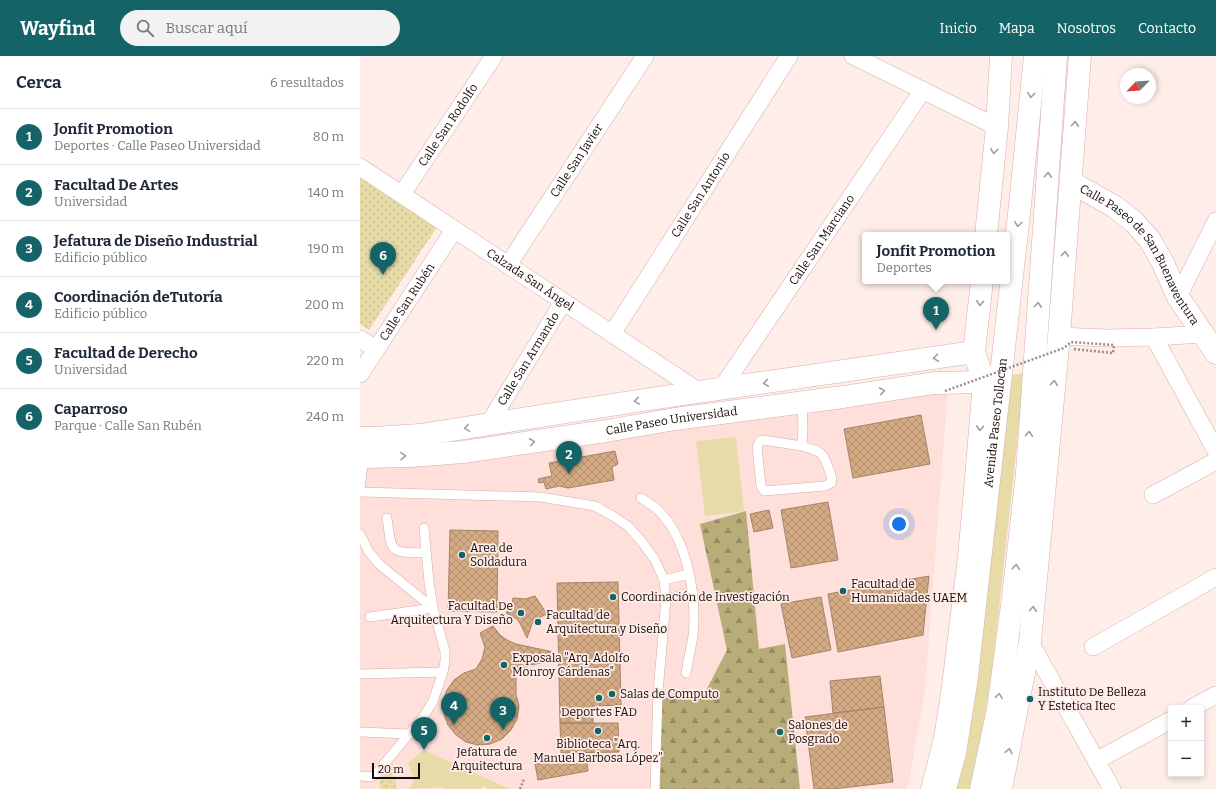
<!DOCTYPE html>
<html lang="es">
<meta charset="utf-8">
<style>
:root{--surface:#fff;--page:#f2f2f3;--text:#1f2937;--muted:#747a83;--line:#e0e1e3;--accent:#146467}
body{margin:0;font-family:Bitter,serif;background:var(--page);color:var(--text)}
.controls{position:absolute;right:12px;bottom:12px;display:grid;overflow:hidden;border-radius:4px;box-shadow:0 2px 6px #0003}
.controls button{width:36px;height:36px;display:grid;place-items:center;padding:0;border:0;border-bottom:1px solid var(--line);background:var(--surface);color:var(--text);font:20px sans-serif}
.compass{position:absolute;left:760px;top:12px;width:36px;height:36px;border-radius:50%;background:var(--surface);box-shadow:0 2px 6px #0003;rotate:245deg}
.scale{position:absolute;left:12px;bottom:10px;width:48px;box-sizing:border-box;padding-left:4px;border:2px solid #190b09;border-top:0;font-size:11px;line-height:14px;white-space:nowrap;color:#190b09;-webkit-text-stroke:3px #feede9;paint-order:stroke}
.you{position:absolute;left:539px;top:468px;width:14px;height:14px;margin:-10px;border:3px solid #fff;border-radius:50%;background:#1a73e8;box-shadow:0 0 0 6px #1a73e833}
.badge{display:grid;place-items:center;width:26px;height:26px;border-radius:50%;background:var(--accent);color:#fff;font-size:13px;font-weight:700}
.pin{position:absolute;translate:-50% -33px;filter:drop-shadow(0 1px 2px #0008)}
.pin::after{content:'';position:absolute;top:21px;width:14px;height:12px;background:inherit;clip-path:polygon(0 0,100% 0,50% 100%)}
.popup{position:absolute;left:502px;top:176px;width:148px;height:52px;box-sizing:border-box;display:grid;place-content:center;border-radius:4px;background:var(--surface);filter:drop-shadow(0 1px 3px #0005);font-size:13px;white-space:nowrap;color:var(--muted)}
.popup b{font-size:15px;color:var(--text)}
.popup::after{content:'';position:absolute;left:50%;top:100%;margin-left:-8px;border:8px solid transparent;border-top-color:var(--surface)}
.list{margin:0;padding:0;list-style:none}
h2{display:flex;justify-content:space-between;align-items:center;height:52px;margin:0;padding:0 16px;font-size:17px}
h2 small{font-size:13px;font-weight:400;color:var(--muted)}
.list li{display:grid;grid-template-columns:26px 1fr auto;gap:12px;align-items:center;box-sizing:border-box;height:56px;padding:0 16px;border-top:1px solid var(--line)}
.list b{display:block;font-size:15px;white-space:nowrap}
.list p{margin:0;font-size:13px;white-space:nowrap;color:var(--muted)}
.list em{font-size:13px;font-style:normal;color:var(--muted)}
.icon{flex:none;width:22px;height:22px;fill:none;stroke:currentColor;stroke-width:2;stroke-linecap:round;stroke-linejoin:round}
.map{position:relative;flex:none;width:856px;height:733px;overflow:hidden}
header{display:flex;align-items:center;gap:24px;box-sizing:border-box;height:56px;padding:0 20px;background:var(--accent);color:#fff}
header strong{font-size:19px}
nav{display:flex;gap:22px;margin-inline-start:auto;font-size:14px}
.search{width:280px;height:36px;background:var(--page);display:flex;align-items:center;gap:10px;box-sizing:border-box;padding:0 14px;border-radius:22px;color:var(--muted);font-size:15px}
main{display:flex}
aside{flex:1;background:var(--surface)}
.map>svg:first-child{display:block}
.built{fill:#fedfd9}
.grass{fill:#e7dca8}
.forest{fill:url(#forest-firs)}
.park{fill:url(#park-dots)}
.building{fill:url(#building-cross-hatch);stroke:#a0856b}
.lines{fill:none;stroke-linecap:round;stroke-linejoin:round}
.lane-casing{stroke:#d7aea6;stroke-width:10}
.street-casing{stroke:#d7aea6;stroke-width:18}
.secondary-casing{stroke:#d7aea6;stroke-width:23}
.highway-casing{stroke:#d7aea6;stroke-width:23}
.path{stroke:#9e8e8b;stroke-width:2.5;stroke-dasharray:2 2;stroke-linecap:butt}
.lane{stroke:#fff;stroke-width:9}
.street{stroke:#fff;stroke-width:17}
.secondary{stroke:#fff;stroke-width:22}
.highway{stroke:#fff;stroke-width:22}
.path-bridge{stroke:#9e8e8b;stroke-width:2.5;stroke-dasharray:2 2;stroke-linecap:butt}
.oneway{stroke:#a39d9d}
.poi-dot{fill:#146467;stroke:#feede9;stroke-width:1.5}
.labels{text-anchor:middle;stroke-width:3.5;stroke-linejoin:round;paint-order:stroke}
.street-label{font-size:12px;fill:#190b09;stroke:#feede9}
.poi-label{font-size:12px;fill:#190b09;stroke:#feede9;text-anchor:start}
</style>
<header>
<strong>Wayfind</strong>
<div class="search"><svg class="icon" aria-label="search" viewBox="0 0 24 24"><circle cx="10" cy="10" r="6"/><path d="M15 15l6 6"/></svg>Buscar aquí</div>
<nav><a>Inicio</a><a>Mapa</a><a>Nosotros</a><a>Contacto</a></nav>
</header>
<main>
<aside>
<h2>Cerca<small>6 resultados</small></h2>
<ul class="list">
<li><span class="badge">1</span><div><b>Jonfit Promotion</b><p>Deportes · Calle Paseo Universidad</p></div><em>80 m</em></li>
<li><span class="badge">2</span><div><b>Facultad De Artes</b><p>Universidad</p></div><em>140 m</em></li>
<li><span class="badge">3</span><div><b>Jefatura de Diseño Industrial</b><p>Edificio público</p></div><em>190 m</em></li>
<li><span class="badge">4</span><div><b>Coordinación deTutoría</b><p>Edificio público</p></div><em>200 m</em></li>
<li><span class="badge">5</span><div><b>Facultad de Derecho</b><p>Universidad</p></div><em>220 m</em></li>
<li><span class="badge">6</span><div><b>Caparroso</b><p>Parque · Calle San Rubén</p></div><em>240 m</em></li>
</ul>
</aside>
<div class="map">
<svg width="856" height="733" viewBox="0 0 856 733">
<defs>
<pattern id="forest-firs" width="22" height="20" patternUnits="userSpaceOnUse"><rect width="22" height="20" fill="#b8ad79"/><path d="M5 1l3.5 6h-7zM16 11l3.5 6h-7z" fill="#958b61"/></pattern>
<pattern id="park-dots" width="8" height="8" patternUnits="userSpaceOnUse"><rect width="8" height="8" fill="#e7dca8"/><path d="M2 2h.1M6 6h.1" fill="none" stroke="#c6bb8f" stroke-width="1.8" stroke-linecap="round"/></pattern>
<pattern id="building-cross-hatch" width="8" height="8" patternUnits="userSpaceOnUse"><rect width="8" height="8" fill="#d3aa83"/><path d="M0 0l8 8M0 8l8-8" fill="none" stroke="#b59170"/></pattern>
</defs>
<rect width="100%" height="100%" fill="#feede9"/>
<path class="built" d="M588,331L565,634L549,726L546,733H0V407Z"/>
<path class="grass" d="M664,317L661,352L632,617L612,733H595L647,320Z
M376,381L384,455L345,460L336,385Z
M64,694L150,733H127L126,731L123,729L121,733H85V732L81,731L50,733L54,724L48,707Z"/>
<path class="forest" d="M386,455L399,593L425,588L440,733H293L301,644L324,633L342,642L367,594L340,468Z"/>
<path class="park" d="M0,119L77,171L9,274L0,268Z
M33,707L37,733H21L19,726Z"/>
<path class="building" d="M561,359L570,408L493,422L484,373Z
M255,395L258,408L252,411L254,424L208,432L199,430L186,433L184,426L179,427L178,423L192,420L189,407Z
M468,446L478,504L431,512L421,454Z
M409,454L413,472L394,476L390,458Z
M90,474L138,475L137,556L88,555Z
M569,520L563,579L478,596L468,538Z
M258,526L261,649L233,650V667H200L197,527Z
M175,540L187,558L178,562L172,568L167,582L161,569L157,563L146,557L152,549L153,542L165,543Z
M461,541L471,594L432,602L421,548Z
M133,570L140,579L147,584L156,588L193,596L192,605L170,609L156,620V638L159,650L157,663L151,674L142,683L130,688L118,689L106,686L96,679L88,669L84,658L83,645L87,634L94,624L104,617L116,613L122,603L125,591L120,577Z
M520,620L524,651L473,657L470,625Z
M524,651L533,726L473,733H454L445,661Z
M200,667H258L259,696L201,697Z
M208,702L209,709L227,706L228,715L178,724L175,708Z"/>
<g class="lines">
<defs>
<path id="lane" d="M442,390C461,396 463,395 469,414C471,419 473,422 471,427L465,430L404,435L401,430L397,391L400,385L403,384L442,390L443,370L442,351L444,346
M0,432L4,401
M0,436L180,441L235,450L251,459L268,470L282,486L295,504L304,524L306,543L298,636L295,733
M281,442C287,446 294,450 299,455C328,484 337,541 333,580C331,592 328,605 326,617
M27,462C32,499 30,496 66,497
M0,478L9,496L20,509L73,552L85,595V605L83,616L73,645L64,660L15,719L11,721L0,720
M304,524L329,518
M306,543L333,536
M10,561L73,552L69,526L64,472
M0,618L83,616
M0,676L50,678"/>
<g id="street">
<path d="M493,0L637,71"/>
<path id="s1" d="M0,111L340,336"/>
<path id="s2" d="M42,138L134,0"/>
<path id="s3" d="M148,209L285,0"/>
<path d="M818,241L856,165"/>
<path id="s4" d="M252,278L429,0"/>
<path d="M699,280L746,282L794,281L843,278"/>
<path d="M794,281L856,395"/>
<path d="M0,283L16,293"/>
<path id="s5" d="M0,318L94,174"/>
<path id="s6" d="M361,333L563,34"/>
<path id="s7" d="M133,361L203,246"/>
<path d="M793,439L856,405"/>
<path d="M670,586L752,733"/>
<path d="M733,591L856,521"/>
<path d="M832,652L856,639"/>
<path d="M736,705L811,664"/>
</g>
<g id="secondary">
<path id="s8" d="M711,126L755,151L774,166L790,184L803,207L818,241L856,297"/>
<path d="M626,179L637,71L641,0"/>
<path d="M0,382H15L60,379L290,343L614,296"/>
<path id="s9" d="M0,401L51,400L103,396L246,375L315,363L483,341L574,327L624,326"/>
<path d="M572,733L585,682L592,638L609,501L615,434L624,326L614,296L622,225"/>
<path d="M641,733L670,586L699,280L720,0"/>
</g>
<g id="highway">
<path d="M667,417L688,394"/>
<path id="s10" d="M585,733L595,697L607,621L660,149L675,0"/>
<path d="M621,733L638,653L653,542L667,417L696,0"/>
</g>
</defs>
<use href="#lane" class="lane-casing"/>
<use href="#street" class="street-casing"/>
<use href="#secondary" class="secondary-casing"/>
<use href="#highway" class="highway-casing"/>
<path class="path" d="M160,733L164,723"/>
<use href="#lane" class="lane"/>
<use href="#street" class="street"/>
<use href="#secondary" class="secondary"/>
<use href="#highway" class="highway"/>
<path class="path-bridge" d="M585,335L704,292L711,286L754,289L753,297L713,293"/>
</g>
<defs><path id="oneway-chevron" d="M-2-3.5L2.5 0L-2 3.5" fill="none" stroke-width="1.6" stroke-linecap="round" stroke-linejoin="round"/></defs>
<g class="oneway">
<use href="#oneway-chevron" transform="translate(671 39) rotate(96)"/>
<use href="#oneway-chevron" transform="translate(715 68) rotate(-86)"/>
<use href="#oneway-chevron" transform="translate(634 95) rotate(96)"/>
<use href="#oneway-chevron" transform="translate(688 119) rotate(-86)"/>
<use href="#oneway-chevron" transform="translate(658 168) rotate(97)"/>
<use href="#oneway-chevron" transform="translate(705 198) rotate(-85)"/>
<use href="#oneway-chevron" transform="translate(620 247) rotate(96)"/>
<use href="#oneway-chevron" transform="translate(678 249) rotate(-86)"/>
<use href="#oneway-chevron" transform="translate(576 302) rotate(172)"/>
<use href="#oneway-chevron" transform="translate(406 327) rotate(172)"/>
<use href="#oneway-chevron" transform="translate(694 327) rotate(-85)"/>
<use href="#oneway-chevron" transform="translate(522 335) rotate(-9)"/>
<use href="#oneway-chevron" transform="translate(277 345) rotate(171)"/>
<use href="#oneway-chevron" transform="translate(107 372) rotate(171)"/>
<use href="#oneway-chevron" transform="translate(620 372) rotate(94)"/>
<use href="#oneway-chevron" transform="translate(669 378) rotate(-86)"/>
<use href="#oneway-chevron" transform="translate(172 386) rotate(-8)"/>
<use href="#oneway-chevron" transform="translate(43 400) rotate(-1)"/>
<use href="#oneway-chevron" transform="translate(656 511) rotate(-84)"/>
<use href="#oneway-chevron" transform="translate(673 553) rotate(-85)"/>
<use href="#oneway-chevron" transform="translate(639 640) rotate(-82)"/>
<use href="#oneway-chevron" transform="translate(649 695) rotate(-79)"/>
</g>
<g class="poi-dot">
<circle cx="102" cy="499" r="4"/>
<circle cx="483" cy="535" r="4"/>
<circle cx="253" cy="541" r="4"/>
<circle cx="161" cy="557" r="4"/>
<circle cx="178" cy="566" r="4"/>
<circle cx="144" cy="609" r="4"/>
<circle cx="252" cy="638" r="4"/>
<circle cx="239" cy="642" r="4"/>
<circle cx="670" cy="643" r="4"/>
<circle cx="238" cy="675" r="4"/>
<circle cx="420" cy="676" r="4"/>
<circle cx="127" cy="682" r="4"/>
</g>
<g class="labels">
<g class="street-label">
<text dy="4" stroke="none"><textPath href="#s2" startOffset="83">Calle San Rodolfo</textPath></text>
<text dy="4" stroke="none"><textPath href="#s3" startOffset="125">Calle San Javier</textPath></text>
<text dy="4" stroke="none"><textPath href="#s4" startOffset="165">Calle San Antonio</textPath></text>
<text dy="4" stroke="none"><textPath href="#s6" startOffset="180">Calle San Marciano</textPath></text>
<text dy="4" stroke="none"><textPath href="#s8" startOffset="103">Calle Paseo de San Buenaventura</textPath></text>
<text dy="4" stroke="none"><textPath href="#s1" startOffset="204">Calzada San Ángel</textPath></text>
<text dy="4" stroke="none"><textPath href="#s5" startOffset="86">Calle San Rubén</textPath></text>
<text dy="4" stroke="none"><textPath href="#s7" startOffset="68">Calle San Armando</textPath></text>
<text dy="4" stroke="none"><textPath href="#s9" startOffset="314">Calle Paseo Universidad</textPath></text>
<text dy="4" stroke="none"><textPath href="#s10" startOffset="370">Avenida Paseo Tollocan</textPath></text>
</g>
<g class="poi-label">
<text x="110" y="496">Area de<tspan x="110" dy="14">Soldadura</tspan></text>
<text x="491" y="532">Facultad de<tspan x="491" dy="14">Humanidades UAEM</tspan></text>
<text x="261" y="545">Coordinación de Investigación</text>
<text x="153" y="554" text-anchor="end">Facultad De<tspan x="153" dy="14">Arquitectura Y Diseño</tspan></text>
<text x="186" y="563">Facultad de<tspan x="186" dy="14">Arquitectura y Diseño</tspan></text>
<text x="152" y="606">Exposala "Arq. Adolfo<tspan x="152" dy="14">Monroy Cárdenas"</tspan></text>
<text x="678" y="640">Instituto De Belleza<tspan x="678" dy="14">Y Estetica Itec</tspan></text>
<text x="260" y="642">Salas de Computo</text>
<text x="239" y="660" text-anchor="middle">Deportes FAD</text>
<text x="428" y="673">Salones de<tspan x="428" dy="14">Posgrado</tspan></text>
<text x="238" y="692" text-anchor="middle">Biblioteca "Arq.<tspan x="238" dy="14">Manuel Barbosa López"</tspan></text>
<text x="127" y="700" text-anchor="middle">Jefatura de<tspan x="127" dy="14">Arquitectura</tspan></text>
</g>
</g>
</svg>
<div class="controls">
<button>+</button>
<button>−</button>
</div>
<svg class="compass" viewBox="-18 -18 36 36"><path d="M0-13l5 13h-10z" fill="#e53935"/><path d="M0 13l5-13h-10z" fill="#747a83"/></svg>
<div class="scale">20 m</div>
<div class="you"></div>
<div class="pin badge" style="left:576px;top:274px">1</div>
<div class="popup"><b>Jonfit Promotion</b>Deportes</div>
<div class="pin badge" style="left:209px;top:418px">2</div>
<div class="pin badge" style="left:143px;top:674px">3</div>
<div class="pin badge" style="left:94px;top:669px">4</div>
<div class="pin badge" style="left:64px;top:694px">5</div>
<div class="pin badge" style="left:23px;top:219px">6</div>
</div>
</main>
